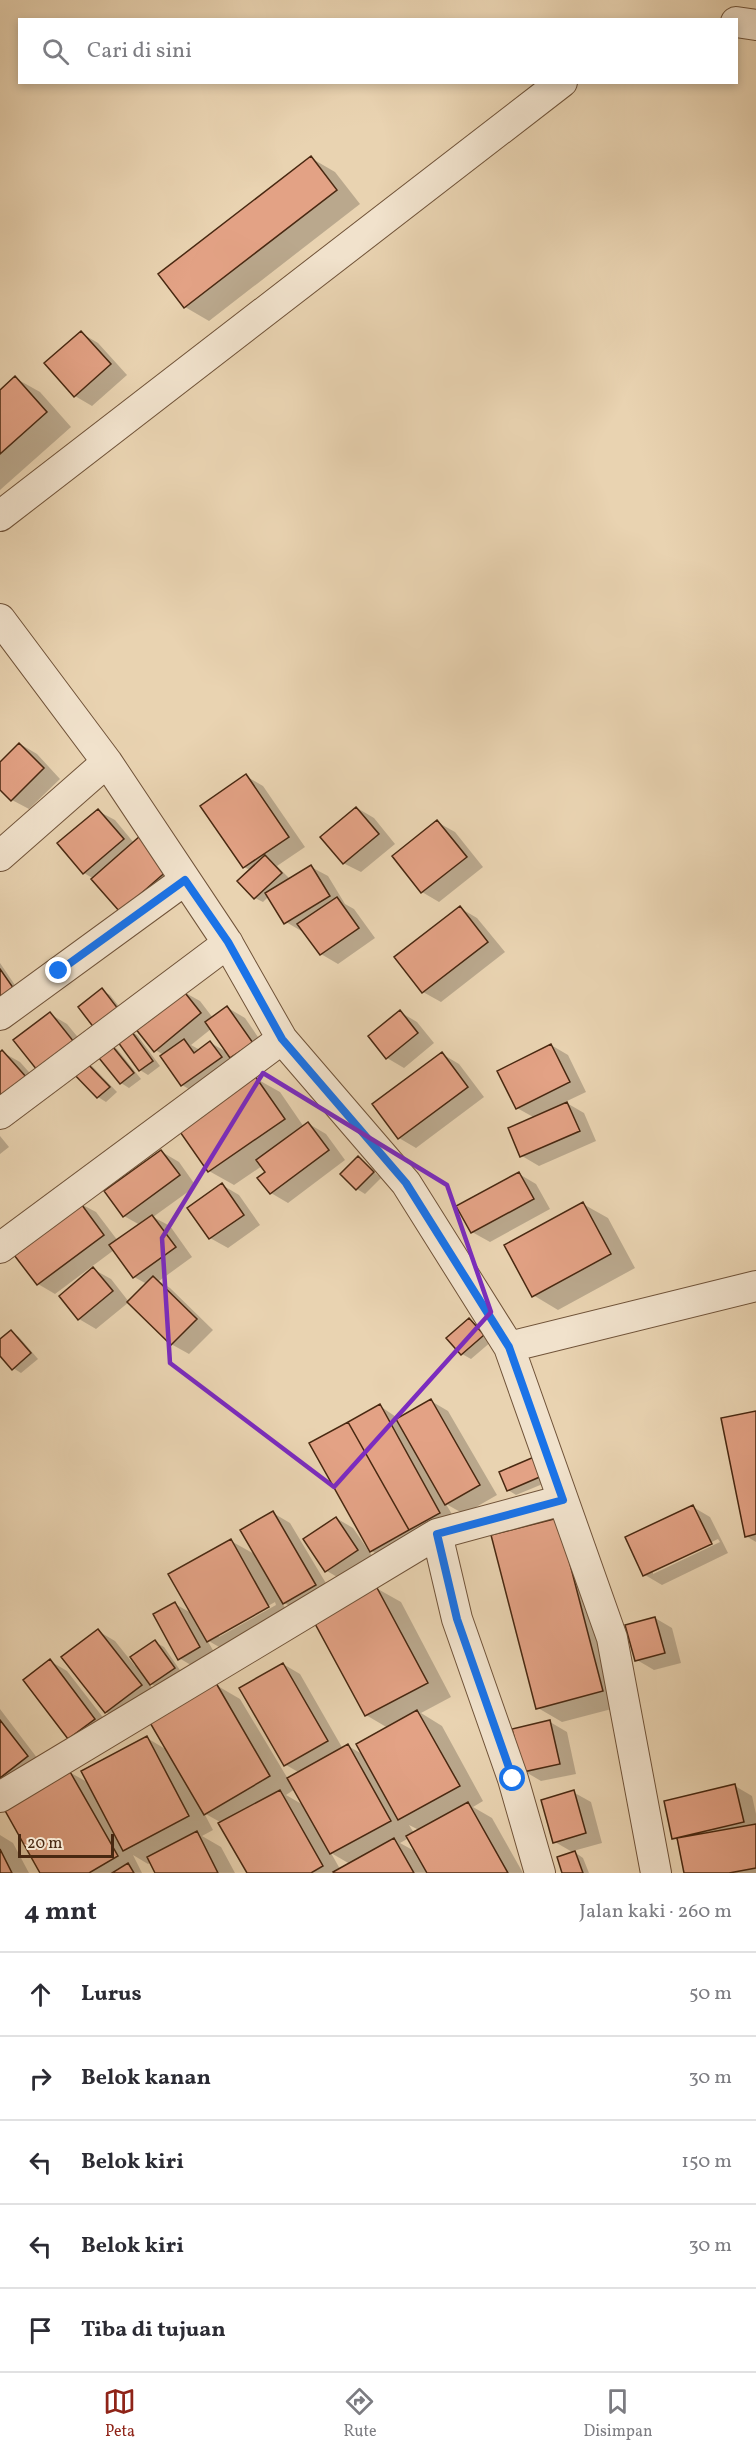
<!DOCTYPE html>
<html lang="id">
<meta charset="utf-8">
<style>
:root{--surface:#fff;--page:#f7f7f7;--text:#2b2b33;--muted:#7c7c81;--line:#e1e1e2;--accent:#8f2418}
body{margin:0;font-family:Vollkorn,serif;background:var(--page);color:var(--text)}
.scale{position:absolute;left:18px;bottom:15px;width:96px;box-sizing:border-box;padding-left:6px;border:3px solid #482811;border-top:0;font-size:16px;line-height:21px;white-space:nowrap;color:#482811;-webkit-text-stroke:4px #f1e2cc;paint-order:stroke}
.stop{position:absolute;width:18px;height:18px;margin:-14px;border:4px solid #1a73e8;border-radius:50%;background:#fff}
.stop.end{background:#1a73e8;border-color:#fff;box-shadow:0 2px 6px #0008}
.list{margin:0;padding:0;list-style:none}
h2{display:flex;justify-content:space-between;align-items:center;height:78px;margin:0;padding:0 24px;font-size:26px}
h2 small{font-size:20px;font-weight:400;color:var(--muted)}
.list li{display:grid;grid-template-columns:39px 1fr auto;gap:18px;align-items:center;box-sizing:border-box;height:84px;padding:0 24px;border-top:2px solid var(--line)}
.list b{display:block;font-size:22px;white-space:nowrap}
.list em{font-size:20px;font-style:normal;color:var(--muted)}
.icon{flex:none;width:33px;height:33px;fill:none;stroke:currentColor;stroke-width:2;stroke-linecap:round;stroke-linejoin:round}
.map{position:relative;flex:none;width:756px;height:1873px;overflow:hidden}
.search{position:absolute;background:var(--surface);box-shadow:0 3px 9px #0003;left:18px;right:18px;top:18px;height:66px;display:flex;align-items:center;gap:15px;box-sizing:border-box;padding:0 21px;border-radius:0px;color:var(--muted);font-size:22px}
.sheet{height:498px;background:var(--surface)}
nav{display:flex;justify-content:space-around;align-items:center;box-sizing:border-box;height:84px;border-top:2px solid var(--line);background:var(--surface);font-size:16px;color:var(--muted)}
nav a{display:grid;justify-items:center;gap:3px}
nav .on{color:var(--accent)}
.map>svg:first-child{display:block}
.shadow{fill:#0003;fill-rule:evenodd}
.building{fill:#e3a285;stroke:#482811;stroke-width:1.5}
.lines{fill:none;stroke-linecap:round;stroke-linejoin:round}
.street-casing{stroke:#705339;stroke-width:32}
.street{stroke:#f1e2cc;stroke-width:30}
.route{stroke:#1a73e8;stroke-width:8}
.marked{fill:none;stroke:#7b2cbf;stroke-width:4.5;stroke-linejoin:round}
</style>
<div class="map">
<svg width="756" height="1873" viewBox="0 0 756 1873">
<rect width="100%" height="100%" fill="#e9d3b1"/>
<filter id="stains"><feTurbulence type="fractalNoise" baseFrequency=".00333" numOctaves="4"/><feColorMatrix values="0 0 0 0 .2 0 0 0 0 .09 0 0 0 0 .02 0 0 0 .5 -.17"/></filter>
<radialGradient id="worn" r=".72"><stop offset=".6" stop-color="#630" stop-opacity="0"/><stop offset="1" stop-color="#630" stop-opacity=".3"/></radialGradient>
<path class="shadow" d="M311,158L335,172L360,204L209,321L185,307Z
M81,333L98,343L127,375L92,406L75,396Z
M15,378L40,392L71,427L0,490V392Z
M20,744L37,754L60,779L29,809L12,800L0,788V764Z
M246,776L263,786L305,847L277,866L290,879L311,867L328,876L345,904L354,909L375,938L338,964L321,954L304,931L303,932L286,922L269,896L263,902L255,898L250,870L244,867Z
M357,808L374,818L395,844L361,872L343,863Z
M98,811L115,820L134,843L185,879L139,921L94,879L84,873Z
M437,822L455,832L483,867L439,902L422,892Z
M460,908L477,918L505,952L441,1002L423,992L396,958Z
M0,963L21,994L0,1003Z
M102,990L110,995L129,1019L99,1031Z
M182,991L200,1001L213,1018L228,1008L245,1018L269,1053L248,1067L231,1057L238,1067L199,1095L182,1085L164,1055L155,1050ZM211,1029L228,1053L211,1043L200,1050L191,1045Z
M400,1012L417,1022L434,1043L404,1068L387,1058Z
M50,1014L67,1024L90,1052L38,1069Z
M129,1030L137,1035L160,1066L148,1075L140,1070Z
M109,1044L117,1049L141,1079L129,1088L121,1083Z
M551,1045L568,1055L586,1092L565,1102L584,1113L596,1141L539,1166L522,1156L510,1129L535,1118L517,1108Z
M2,1052L20,1062L43,1088L10,1117L0,1054Z
M442,1054L459,1064L484,1097L416,1148L399,1138Z
M83,1061L92,1066L117,1092L106,1102L98,1097Z
M255,1078L280,1092L304,1127L309,1124L326,1134L345,1160L288,1203L271,1193L267,1172L262,1166L234,1185L209,1171Z
M0,1136L9,1147L0,1154Z
M162,1152L179,1162L196,1186L153,1217L170,1226L192,1257L159,1281L170,1288L213,1330L189,1354L171,1344L129,1302L96,1329L79,1319L93,1269L111,1279L129,1302L147,1284L134,1277L114,1250L55,1294L38,1284L79,1203L96,1212L118,1241L140,1225L124,1216Z
M358,1158L381,1178L365,1194L357,1189Z
M519,1174L536,1184L550,1209L490,1242L472,1232Z
M222,1185L239,1195L260,1225L228,1248L210,1238Z
M583,1204L608,1218L635,1268L558,1310L533,1295Z
M469,1320L478,1325L492,1341L471,1359L462,1354L448,1338Z
M11,1332L19,1337L38,1359L21,1373L13,1368L0,1353V1341Z
M431,1401L448,1411L497,1495L464,1514L446,1504L457,1523L395,1565L370,1550L380,1406L399,1419Z
M756,1412V1542L746,1536Z
M543,1464L550,1481L516,1495L508,1490Z
M693,1507L710,1517L728,1553L662,1585L645,1575L627,1538ZM718,1539L720,1542L653,1574V1570Z
M273,1513L290,1523L333,1595L302,1613L281,1601L293,1621L233,1655L207,1640L217,1657L196,1668L179,1658L175,1604L193,1614L231,1541L256,1555ZM275,1602L276,1605L219,1637V1634Z
M336,1518L353,1528L375,1560L344,1581L327,1571L305,1539Z
M557,1519L627,1705L562,1722L538,1708Z
M376,1588L401,1602L451,1697L421,1713L442,1726L483,1801L473,1807L492,1818L523,1873H248L220,1822L204,1813L213,1830L202,1836L221,1847L235,1873H157L151,1862L148,1864L133,1855L142,1873H42L69,1772L89,1783L147,1738L167,1750L216,1685L240,1699L288,1779L300,1773L286,1765L283,1664L300,1674L343,1749L348,1746L364,1755L388,1728L366,1715ZM295,1789L305,1806L286,1795ZM409,1825L419,1830L414,1833ZM409,1838L418,1853L400,1843ZM331,1853L350,1864L340,1869Z
M655,1618L672,1628L681,1663L654,1670L637,1660Z
M98,1631L115,1641L135,1666L155,1642L164,1647L182,1673L160,1689L148,1682L158,1696L123,1722L106,1712L63,1657Z
M50,1661L67,1671L112,1729L69,1738Z
M0,1709L44,1767L0,1788Z
M550,1722L567,1732L576,1774L541,1781L524,1771Z
M735,1786L752,1796L756,1814V1873H685L680,1841L673,1838Z
M573,1792L591,1802L602,1843L573,1851L583,1858L589,1873H564L574,1853L555,1842Z
M0,1835L13,1843L29,1873H0Z"/>
<path class="building" d="M311,156L337,190L184,308L158,274Z
M81,331L111,364L74,397L44,363Z
M15,376L47,412L0,454V390Z
M19,743L44,768L11,801L0,790V762Z
M246,774L289,837L243,868L200,806Z
M356,807L379,834L343,864L320,837Z
M98,809L124,839L83,874L57,843Z
M437,820L467,857L421,893L392,856Z
M140,836L169,869L120,912L91,879Z
M265,855L282,873L254,899L237,881Z
M311,865L330,896L284,924L265,893Z
M337,897L359,928L320,955L297,924Z
M460,906L488,942L422,993L394,957Z
M0,969L14,989L0,999Z
M102,988L122,1014L98,1033L78,1007Z
M182,989L201,1013L154,1052L135,1028Z
M227,1006L253,1043L230,1058L205,1022Z
M400,1010L418,1033L386,1059L368,1036Z
M50,1012L74,1042L37,1070L13,1040Z
M129,1028L153,1061L139,1071L115,1038Z
M184,1039L194,1053L210,1041L222,1057L181,1086L160,1056Z
M109,1042L134,1073L120,1084L95,1053Z
M551,1044L570,1082L516,1109L497,1071Z
M2,1050L27,1078L0,1101V1052Z
M442,1052L468,1087L398,1139L372,1104Z
M83,1059L110,1087L97,1098L71,1071Z
M255,1076L285,1119L208,1172L178,1129Z
M567,1102L580,1131L520,1157L508,1128Z
M308,1122L329,1150L270,1194L257,1178L265,1172L256,1160Z
M161,1150L180,1175L123,1217L104,1191Z
M358,1156L374,1172L356,1190L340,1174Z
M519,1172L534,1199L471,1233L456,1206Z
M222,1183L244,1215L209,1239L187,1208Z
M79,1201L104,1235L37,1285L11,1251Z
M583,1202L611,1254L532,1297L504,1245Z
M152,1215L176,1247L133,1278L109,1245Z
M93,1267L113,1291L78,1320L59,1296Z
M153,1276L197,1319L171,1345L127,1302Z
M469,1318L484,1335L461,1355L446,1338Z
M11,1330L31,1353L12,1370L0,1356V1339Z
M431,1399L480,1485L445,1505L396,1419Z
M380,1404L440,1513L409,1530L348,1422Z
M756,1411V1534L745,1537L721,1418Z
M348,1422L409,1530L370,1552L309,1443Z
M534,1457L542,1476L507,1491L499,1472Z
M693,1505L712,1544L643,1576L625,1537Z
M273,1511L316,1585L283,1604L240,1530Z
M336,1517L358,1550L325,1572L303,1539Z
M558,1518L603,1691L536,1709L491,1535Z
M231,1539L269,1607L207,1642L168,1574Z
M376,1586L428,1683L365,1716L313,1620Z
M175,1602L200,1647L178,1660L153,1614Z
M655,1617L665,1653L635,1661L625,1625Z
M98,1629L142,1685L105,1713L61,1657Z
M155,1640L175,1668L150,1685L130,1657Z
M50,1659L95,1719L68,1739L23,1680Z
M283,1663L328,1741L284,1766L239,1688Z
M216,1683L270,1776L204,1815L149,1721Z
M417,1710L460,1786L398,1820L356,1744Z
M0,1720L28,1756L0,1778Z
M550,1720L560,1764L523,1772L512,1729Z
M147,1736L189,1816L123,1851L81,1771Z
M348,1744L391,1821L330,1854L287,1778Z
M69,1770L118,1856L89,1873H40L3,1807Z
M735,1784L744,1822L672,1839L664,1801Z
M280,1790L323,1866L311,1873H247L218,1823Z
M574,1790L586,1833L553,1843L541,1800Z
M468,1802L508,1873H427L406,1836Z
M756,1824V1868L729,1873H684L677,1838Z
M197,1831L218,1873H155L147,1857Z
M394,1838L414,1873H334L333,1872Z
M0,1849L12,1873H0Z
M575,1851L583,1873H562L557,1857Z
M128,1863L134,1873H112Z"/>
<g class="lines">
<defs>
<path id="street" d="M736,22L756,25
M0,516L562,82
M0,619L107,762L227,942L282,1039L406,1183L509,1347L612,1638L656,1873
M0,856L107,762
M0,1015L185,880
M0,1114L228,943
M0,1248L282,1039
M509,1347L756,1286
M437,1534L457,1619L513,1779L540,1873
M0,1797L437,1534L563,1500"/>
</defs>
<use href="#street" class="street-casing"/>
<use href="#street" class="street"/>
</g>
<g class="lines">
<path class="route" d="M59,971L185,880L228,942L282,1039L406,1183L509,1347L563,1500L437,1534L457,1619L513,1779"/>
</g>
<path class="marked" d="M263,1073L447,1185L491,1312L334,1487L170,1363L162,1238Z"/>
<rect width="100%" height="100%" filter="url(#stains)"/>
<rect width="100%" height="100%" fill="url(#worn)"/>
</svg>
<div class="scale">20 m</div>
<div class="stop" style="left:513px;top:1779px"></div>
<div class="stop end" style="left:59px;top:971px"></div>
<div class="search"><svg class="icon" aria-label="search" viewBox="0 0 24 24"><circle cx="10" cy="10" r="6"/><path d="M15 15l6 6"/></svg>Cari di sini</div>
</div>
<section class="sheet">
<h2>4 mnt<small>Jalan kaki · 260 m</small></h2>
<ul class="list">
<li><svg class="icon" aria-label="ahead" viewBox="0 0 24 24"><path d="M12 20V5M6 11l6-6 6 6"/></svg><div><b>Lurus</b></div><em>50 m</em></li>
<li><svg class="icon" aria-label="right" viewBox="0 0 24 24"><path d="M7 20v-9h11M14 6l5 5-5 5"/></svg><div><b>Belok kanan</b></div><em>30 m</em></li>
<li><svg class="icon" aria-label="left" viewBox="0 0 24 24"><path d="M17 20v-9H6M10 6l-5 5 5 5"/></svg><div><b>Belok kiri</b></div><em>150 m</em></li>
<li><svg class="icon" aria-label="left" viewBox="0 0 24 24"><path d="M17 20v-9H6M10 6l-5 5 5 5"/></svg><div><b>Belok kiri</b></div><em>30 m</em></li>
<li><svg class="icon" aria-label="arrive" viewBox="0 0 24 24"><path d="M6 21V4h12l-3 4 3 4H6"/></svg><div><b>Tiba di tujuan</b></div></li>
</ul>
</section>
<nav>
<a class="on"><svg class="icon" aria-label="map" viewBox="0 0 24 24"><path d="M3 6l6-2 6 2 6-2v14l-6 2-6-2-6 2zM9 4v14M15 6v14"/></svg>Peta</a>
<a><svg class="icon" aria-label="directions" viewBox="0 0 24 24"><path d="M12 3l9 9-9 9-9-9zM9 14v-3h6M13 9l2 2-2 2"/></svg>Rute</a>
<a><svg class="icon" aria-label="saved" viewBox="0 0 24 24"><path d="M7 4h10v16l-5-4-5 4z"/></svg>Disimpan</a>
</nav>
